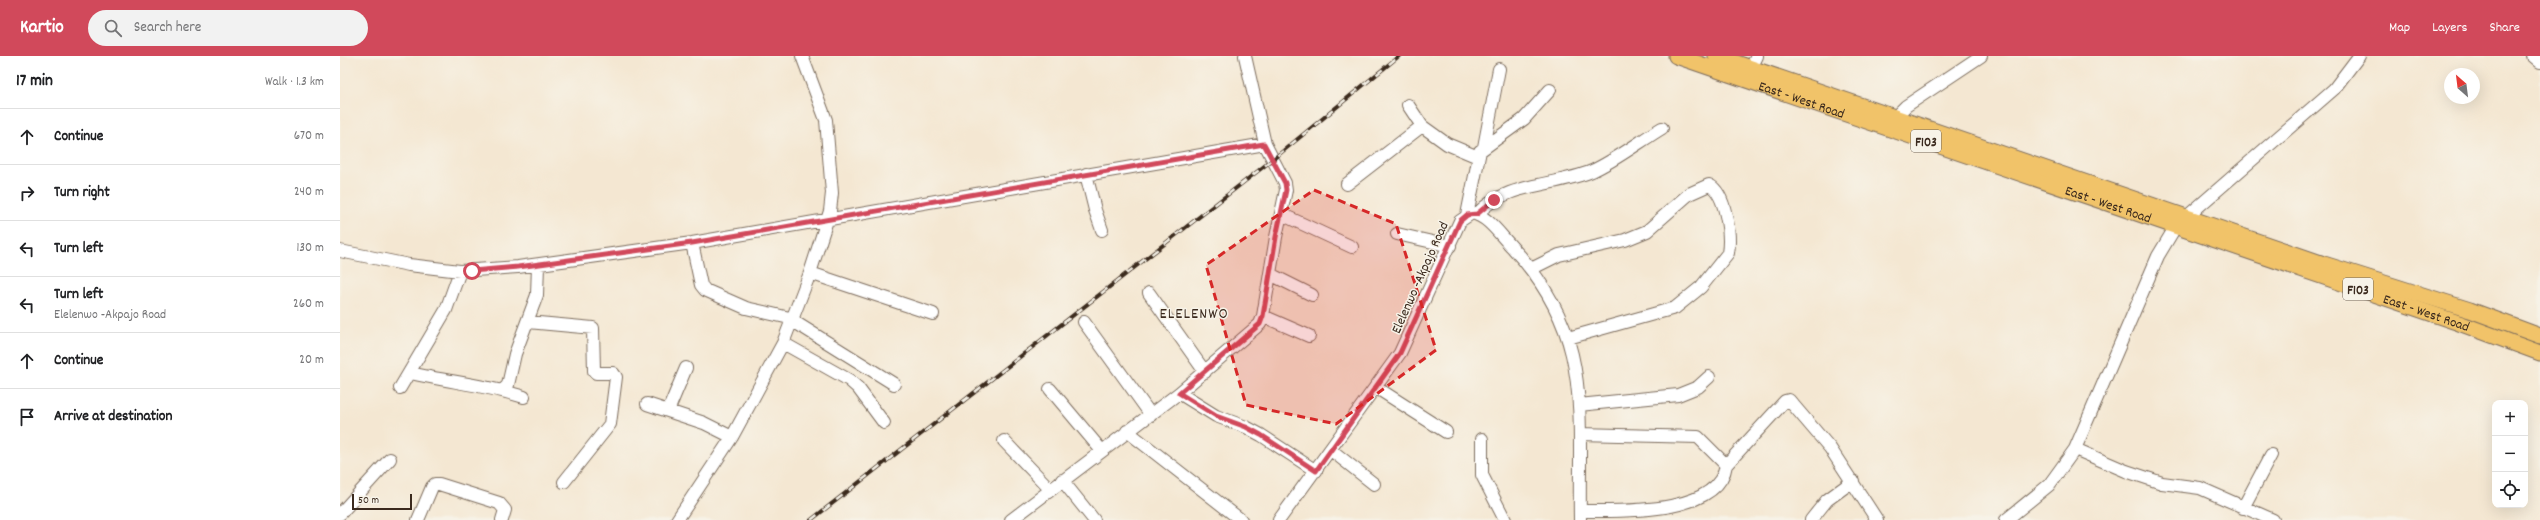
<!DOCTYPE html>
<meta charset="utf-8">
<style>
:root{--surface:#fff;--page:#f2f2f2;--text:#202124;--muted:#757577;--line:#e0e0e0;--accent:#d1495b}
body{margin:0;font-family:Dekko,sans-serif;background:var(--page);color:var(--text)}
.controls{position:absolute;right:12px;bottom:12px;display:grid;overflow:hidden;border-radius:8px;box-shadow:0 4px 16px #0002}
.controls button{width:36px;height:36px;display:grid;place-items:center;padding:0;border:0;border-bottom:1px solid var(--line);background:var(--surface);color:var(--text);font:20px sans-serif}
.compass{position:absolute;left:2104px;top:12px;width:36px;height:36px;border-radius:50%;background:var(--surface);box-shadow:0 4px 16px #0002;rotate:332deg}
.scale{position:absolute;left:12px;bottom:10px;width:60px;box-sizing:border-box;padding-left:4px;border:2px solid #3b2a1e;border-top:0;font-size:11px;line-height:14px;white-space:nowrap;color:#3b2a1e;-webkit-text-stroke:3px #f7f3e8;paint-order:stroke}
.stop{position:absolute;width:12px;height:12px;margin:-9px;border:3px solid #d1495b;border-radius:50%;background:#fff}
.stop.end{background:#d1495b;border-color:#fff;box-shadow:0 1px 4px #0008}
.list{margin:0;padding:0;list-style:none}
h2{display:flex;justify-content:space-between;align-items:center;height:52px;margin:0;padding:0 16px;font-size:17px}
h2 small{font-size:13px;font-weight:400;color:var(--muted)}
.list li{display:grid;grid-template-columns:26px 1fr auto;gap:12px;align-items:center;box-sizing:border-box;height:56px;padding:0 16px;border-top:1px solid var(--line)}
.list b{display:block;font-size:15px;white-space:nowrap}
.list p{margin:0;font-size:13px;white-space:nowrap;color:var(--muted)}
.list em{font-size:13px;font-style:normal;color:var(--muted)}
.icon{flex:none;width:22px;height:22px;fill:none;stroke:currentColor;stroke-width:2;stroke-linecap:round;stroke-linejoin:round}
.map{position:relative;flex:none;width:2200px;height:464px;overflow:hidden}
header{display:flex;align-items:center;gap:24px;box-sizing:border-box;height:56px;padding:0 20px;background:var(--accent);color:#fff}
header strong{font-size:19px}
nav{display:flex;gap:22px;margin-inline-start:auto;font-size:14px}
.search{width:280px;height:36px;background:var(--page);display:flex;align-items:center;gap:10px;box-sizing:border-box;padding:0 14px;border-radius:22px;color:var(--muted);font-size:15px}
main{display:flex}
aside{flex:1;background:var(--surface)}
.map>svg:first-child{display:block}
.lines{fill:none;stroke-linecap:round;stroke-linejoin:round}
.minor-casing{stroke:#7c6c5d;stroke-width:14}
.major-casing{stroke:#7c6c5d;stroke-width:17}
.minor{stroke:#fff;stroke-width:12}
.major{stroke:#f1c369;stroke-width:15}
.rail-casing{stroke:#3b2a1e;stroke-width:4}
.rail{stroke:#f7f3e8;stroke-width:2.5;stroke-dasharray:8;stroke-linecap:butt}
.route{stroke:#d1495b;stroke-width:5}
.marked{fill:#d62828;fill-opacity:0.2;stroke:#d62828;stroke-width:3;stroke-dasharray:8 5;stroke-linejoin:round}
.labels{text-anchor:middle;stroke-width:3;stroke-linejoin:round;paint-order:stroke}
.shield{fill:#f7f3e8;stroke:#73665b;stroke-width:1}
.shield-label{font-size:13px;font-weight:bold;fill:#3b2a1e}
.street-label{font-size:14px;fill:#3b2a1e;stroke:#f7f3e8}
.quarter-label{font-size:16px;letter-spacing:1px;fill:#3b2a1e;stroke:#f7f3e8}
</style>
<header>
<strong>Kartio</strong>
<div class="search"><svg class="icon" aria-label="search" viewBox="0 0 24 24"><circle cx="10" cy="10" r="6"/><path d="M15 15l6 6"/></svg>Search here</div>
<nav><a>Map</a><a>Layers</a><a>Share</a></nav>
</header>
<main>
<aside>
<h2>17 min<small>Walk · 1.3 km</small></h2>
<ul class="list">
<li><svg class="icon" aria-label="ahead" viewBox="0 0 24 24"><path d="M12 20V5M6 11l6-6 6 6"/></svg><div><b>Continue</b></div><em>670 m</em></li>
<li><svg class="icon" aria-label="right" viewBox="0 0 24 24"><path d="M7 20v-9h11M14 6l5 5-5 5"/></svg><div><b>Turn right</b></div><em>240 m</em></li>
<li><svg class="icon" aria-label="left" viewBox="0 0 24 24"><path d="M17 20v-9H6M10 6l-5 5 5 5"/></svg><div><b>Turn left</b></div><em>130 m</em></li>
<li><svg class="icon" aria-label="left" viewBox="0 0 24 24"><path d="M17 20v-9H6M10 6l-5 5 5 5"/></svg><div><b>Turn left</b><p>Elelenwo -Akpajo Road</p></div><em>260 m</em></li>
<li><svg class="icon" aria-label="ahead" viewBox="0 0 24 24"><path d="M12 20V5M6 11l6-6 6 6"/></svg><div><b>Continue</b></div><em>20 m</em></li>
<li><svg class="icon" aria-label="arrive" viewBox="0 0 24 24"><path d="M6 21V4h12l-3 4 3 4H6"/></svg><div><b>Arrive at destination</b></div></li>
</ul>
</aside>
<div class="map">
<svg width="2200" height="464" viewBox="0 0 2200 464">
<rect width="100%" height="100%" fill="#f7f3e8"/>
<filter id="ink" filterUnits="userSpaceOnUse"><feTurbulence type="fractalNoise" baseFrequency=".025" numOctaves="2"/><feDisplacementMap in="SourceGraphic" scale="8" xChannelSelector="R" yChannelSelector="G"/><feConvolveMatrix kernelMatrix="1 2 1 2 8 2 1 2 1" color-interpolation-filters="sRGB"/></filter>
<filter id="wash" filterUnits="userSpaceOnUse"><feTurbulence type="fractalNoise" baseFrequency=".012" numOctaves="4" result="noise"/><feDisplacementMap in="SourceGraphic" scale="16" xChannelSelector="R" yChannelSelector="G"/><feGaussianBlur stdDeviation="0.9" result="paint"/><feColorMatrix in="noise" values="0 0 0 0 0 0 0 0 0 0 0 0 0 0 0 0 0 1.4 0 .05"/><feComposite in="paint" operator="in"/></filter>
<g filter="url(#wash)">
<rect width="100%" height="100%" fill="#f4e7d2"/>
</g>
<g filter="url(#ink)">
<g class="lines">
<defs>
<path id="minor" d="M2193,0L2200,6
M1411,12L1417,0
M1068,49L1082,70L1107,88L1138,101
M1554,62L1566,50L1641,0
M1144,91L1159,13
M746,118L755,154L762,174
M1007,128L1082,70
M941,158L1012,191
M1137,158C1166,126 1214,131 1252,115C1276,104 1299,86 1322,72
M1127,159L1140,95L1184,63L1210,34
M1057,178L1110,190
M352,187L361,229L365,234L406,252L454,263
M0,195L69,209L120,215L178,211L352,187L925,88
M1191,213L1219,199L1285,184L1307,175L1349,138L1369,129C1386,137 1391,180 1388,197L1361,231L1335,252L1228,282
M470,217L593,258
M930,218L972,239
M809,237L865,316
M923,260L969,280
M453,265L554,328
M188,266L253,272L254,315L256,317H273L276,321L270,368L224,426
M744,266L811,359
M443,287L509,324L518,332L544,367
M71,317C108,326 147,329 184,341
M60,332L106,254L120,215
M1037,332L1106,376
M710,333L762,395
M163,334L168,329L175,298L197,239L198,209
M839,337L876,360L906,371L921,379L976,415
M307,348L364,367L392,381
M1239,349L1338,339L1358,331L1369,321
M328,355L346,312
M787,375L901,464
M1240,378L1358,381L1386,409
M1142,383V419L1165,464
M664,385L710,433
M1735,393L1786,415L1822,427L1860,432L1933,464
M991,394L1034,428
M722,424L754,464
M1903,452L1931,399
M1240,455C1278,455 1379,460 1386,409L1445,345L1449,344L1490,392L1537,464
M0,458L50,403
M78,464L92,431L95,428H99L159,447L165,454L162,464
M337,464L392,381L443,287L470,217L490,155L492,137L486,64L462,0
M671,464L839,337L920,268L923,260L936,181L946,134L945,127L925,88L905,0
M939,464L1060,297L1120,165L1132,157C1148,160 1160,179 1171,190C1254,278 1238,354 1240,464
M1471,464L1487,444L1513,425
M1666,464L1709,429L1735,393L1818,200L1836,170L1994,33L2019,0"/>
<g id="major">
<path id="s1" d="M1336,0L2119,267L2200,297"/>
<path d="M1376,0L1984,208L2130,254L2200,280"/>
</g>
</defs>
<use href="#minor" class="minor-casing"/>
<use href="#major" class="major-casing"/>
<use href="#minor" class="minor"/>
<use href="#major" class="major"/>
<defs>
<path id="rail" d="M471,464L932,104L1059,0"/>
</defs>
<use href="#rail" class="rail-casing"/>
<use href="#rail" class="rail"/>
</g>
</g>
<g class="lines" filter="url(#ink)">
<path class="route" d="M132,215L178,211L352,187L924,88L945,127L946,134L936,181L923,260L920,268L839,337L876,360L906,371L921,379L976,415L1060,297L1120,165L1127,159L1137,158L1154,144"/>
</g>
<path class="marked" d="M974,134L1056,168L1096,294L996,368L906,349L866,209Z"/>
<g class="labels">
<g class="shield">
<rect x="1571" y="74" width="30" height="22" rx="3"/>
<rect x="2003" y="222" width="30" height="22" rx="3"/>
</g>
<g class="shield-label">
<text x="1586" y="90">F103</text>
<text x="2018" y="238">F103</text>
</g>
<g class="street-label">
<text dy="5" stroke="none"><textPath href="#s1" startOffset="133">East - West Road</textPath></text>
<text dy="5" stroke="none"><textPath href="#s1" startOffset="457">East - West Road</textPath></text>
<text transform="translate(1079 221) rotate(-66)" y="5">Elelenwo -Akpajo Road</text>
<text dy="5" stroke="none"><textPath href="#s1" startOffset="793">East - West Road</textPath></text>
</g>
<g class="quarter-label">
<text x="854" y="262">ELELENWO</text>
</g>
</g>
</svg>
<div class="controls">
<button>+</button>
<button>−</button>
<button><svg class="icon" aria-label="locate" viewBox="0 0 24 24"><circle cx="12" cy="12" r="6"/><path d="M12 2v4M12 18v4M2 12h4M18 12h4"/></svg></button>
</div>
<svg class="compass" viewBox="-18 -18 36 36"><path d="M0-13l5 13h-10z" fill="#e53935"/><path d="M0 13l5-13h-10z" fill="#757577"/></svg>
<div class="scale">50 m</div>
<div class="stop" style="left:132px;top:215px"></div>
<div class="stop end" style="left:1154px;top:144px"></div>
</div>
</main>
